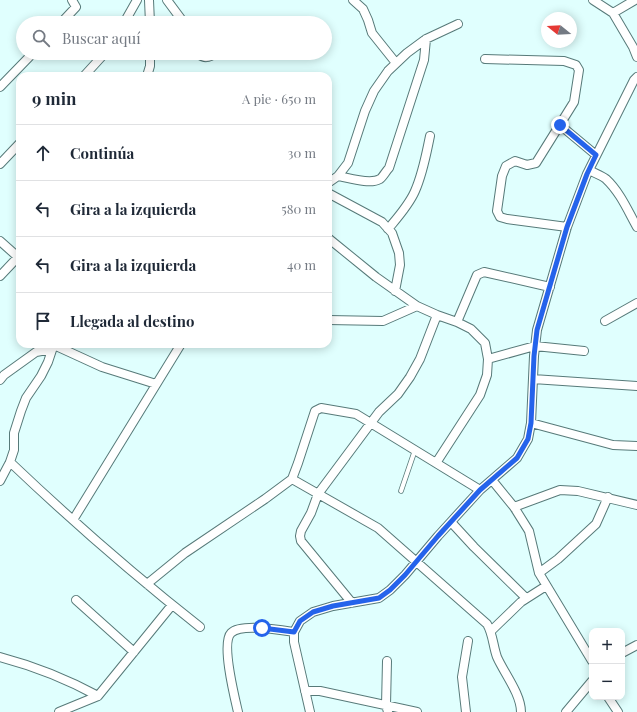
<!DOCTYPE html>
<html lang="es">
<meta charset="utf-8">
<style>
:root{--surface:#fff;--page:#f2f2f3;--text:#1f2937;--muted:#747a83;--line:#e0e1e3}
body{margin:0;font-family:"Playfair Display",serif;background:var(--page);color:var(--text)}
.controls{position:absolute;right:12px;bottom:12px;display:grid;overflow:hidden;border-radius:8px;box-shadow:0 2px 10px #0003}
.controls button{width:36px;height:36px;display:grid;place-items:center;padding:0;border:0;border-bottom:1px solid var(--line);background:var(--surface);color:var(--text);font:20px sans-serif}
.compass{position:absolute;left:541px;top:12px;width:36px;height:36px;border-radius:50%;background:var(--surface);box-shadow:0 2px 10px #0003;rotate:288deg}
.stop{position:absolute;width:12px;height:12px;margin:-9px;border:3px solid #2563eb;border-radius:50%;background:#fff}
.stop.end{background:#2563eb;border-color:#fff;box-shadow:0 1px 4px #0008}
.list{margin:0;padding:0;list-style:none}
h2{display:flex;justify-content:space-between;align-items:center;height:52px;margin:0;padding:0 16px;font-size:17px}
h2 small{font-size:13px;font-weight:400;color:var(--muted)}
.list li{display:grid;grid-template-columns:26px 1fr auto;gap:12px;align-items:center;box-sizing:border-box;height:56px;padding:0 16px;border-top:1px solid var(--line)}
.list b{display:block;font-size:15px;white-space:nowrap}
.list em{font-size:13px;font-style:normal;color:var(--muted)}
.icon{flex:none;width:22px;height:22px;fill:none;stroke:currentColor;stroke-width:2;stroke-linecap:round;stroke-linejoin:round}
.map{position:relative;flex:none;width:637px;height:712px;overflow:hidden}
.search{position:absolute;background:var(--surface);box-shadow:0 2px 10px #0003;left:16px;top:16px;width:316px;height:44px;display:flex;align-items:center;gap:10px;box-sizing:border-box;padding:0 14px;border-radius:22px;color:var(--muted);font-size:15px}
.panel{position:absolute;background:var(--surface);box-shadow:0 2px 10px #0003;left:16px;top:72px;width:316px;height:276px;border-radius:12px}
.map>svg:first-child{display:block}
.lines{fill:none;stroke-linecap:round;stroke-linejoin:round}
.service-casing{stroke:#577a79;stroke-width:5.5}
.minor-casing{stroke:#577a79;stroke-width:10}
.service{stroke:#fff;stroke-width:4}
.minor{stroke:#fff;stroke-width:8}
.route{stroke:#2563eb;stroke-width:5}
</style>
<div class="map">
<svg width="637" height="712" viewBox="0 0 637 712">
<rect width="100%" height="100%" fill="#e0fffe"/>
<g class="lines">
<defs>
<path id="service" d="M401,491L415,450"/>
<path id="minor" d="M149,0L150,23
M167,0L184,23
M353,0L363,9L368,20L372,33L396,63
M593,0L613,13L633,47L637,57
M613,13L635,0
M61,23L76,7L72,0
M124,23L137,0
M196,53C205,59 208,58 217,53
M485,59L564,61L576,65L579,70L574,102L536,163L527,165L515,161L506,166L502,176L497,211L500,217L507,219L567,227
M84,76L105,53
M147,76L150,66V53
M0,87L33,53
M560,125L596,155
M0,164L20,143
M589,170C594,173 601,175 606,179C620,192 628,211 637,227
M338,176C349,178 370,185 380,179C383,177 386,171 389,168L424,60L426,39
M328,183L338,176L348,163L365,111L374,91L388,71L407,53L426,39L458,24
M328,193L382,222L392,233L399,253L400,265L395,291
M388,229C398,217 409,205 415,191C423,173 426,155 430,136
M328,238L376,277L417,306L437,315L457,322L471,329L485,343L488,359L487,375L480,395L436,463
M0,241L18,257L0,276
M328,320L383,321L417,306
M605,321L637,303
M457,322L477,275L484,272L550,287
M54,345L102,367L156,384
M488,359L535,346L584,351
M533,379L637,386
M0,380L4,375L36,352L52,349
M531,423L613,445L637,446
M10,462C71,520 134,575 200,627
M292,479L378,528L487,624C493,634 493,646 497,657C504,673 521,694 521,712
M492,480L514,507L529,531L539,573L592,661
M0,481L10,462L14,450V433L21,411L26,398L41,376L48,362L54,344
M514,507L560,490L578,491L637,505
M73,520L181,344
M451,522L474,547L526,598
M539,573L558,559L596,524L608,497
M147,584L185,553L265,499L292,479L298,463L315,411L321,408L356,414L480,490
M76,600L134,652
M352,603L301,541L300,536L301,531L311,513L318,494L379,412L398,394L410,377L420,359L437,315
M491,631L521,602L546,586
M622,653L637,645
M0,657C34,666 67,679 98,696
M387,661L386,705L388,712
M305,691H320L417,712
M608,697L618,712
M59,712L98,696L172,605
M238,712C235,699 221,643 231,633C241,623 281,630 294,632
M310,712L294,642V632L300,621L313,612L333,606L379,598L390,590L405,575L438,536L480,490L517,458L528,439L531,423L534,356L537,330L567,227L587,174L634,80L637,77
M466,712L462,677L468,641
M566,712L592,681"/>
</defs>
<use href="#service" class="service-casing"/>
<use href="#minor" class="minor-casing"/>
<use href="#service" class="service"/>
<use href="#minor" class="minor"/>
</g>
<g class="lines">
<path class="route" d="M262,628L294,632L300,621L313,612L333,606L379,598L390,590L405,575L438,536L480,490L517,458L528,439L531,423L534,356L537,330L567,227L587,174L596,155L560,125"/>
</g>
</svg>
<div class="controls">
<button>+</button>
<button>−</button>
</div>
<svg class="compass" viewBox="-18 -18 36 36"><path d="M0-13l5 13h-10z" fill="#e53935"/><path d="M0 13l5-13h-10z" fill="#747a83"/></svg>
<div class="stop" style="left:262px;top:628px"></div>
<div class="stop end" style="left:560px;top:125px"></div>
<div class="search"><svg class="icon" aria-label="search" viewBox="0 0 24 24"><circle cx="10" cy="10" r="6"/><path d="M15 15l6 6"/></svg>Buscar aquí</div>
<section class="panel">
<h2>9 min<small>A pie · 650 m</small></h2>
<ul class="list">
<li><svg class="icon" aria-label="ahead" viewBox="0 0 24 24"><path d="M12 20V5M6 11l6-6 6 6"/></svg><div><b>Continúa</b></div><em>30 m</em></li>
<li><svg class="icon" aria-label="left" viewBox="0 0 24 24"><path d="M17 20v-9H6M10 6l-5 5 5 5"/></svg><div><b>Gira a la izquierda</b></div><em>580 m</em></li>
<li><svg class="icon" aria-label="left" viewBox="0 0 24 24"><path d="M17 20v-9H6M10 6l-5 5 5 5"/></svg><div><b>Gira a la izquierda</b></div><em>40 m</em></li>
<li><svg class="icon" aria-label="arrive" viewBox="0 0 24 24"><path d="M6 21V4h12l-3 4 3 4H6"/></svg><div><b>Llegada al destino</b></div></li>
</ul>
</section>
</div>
